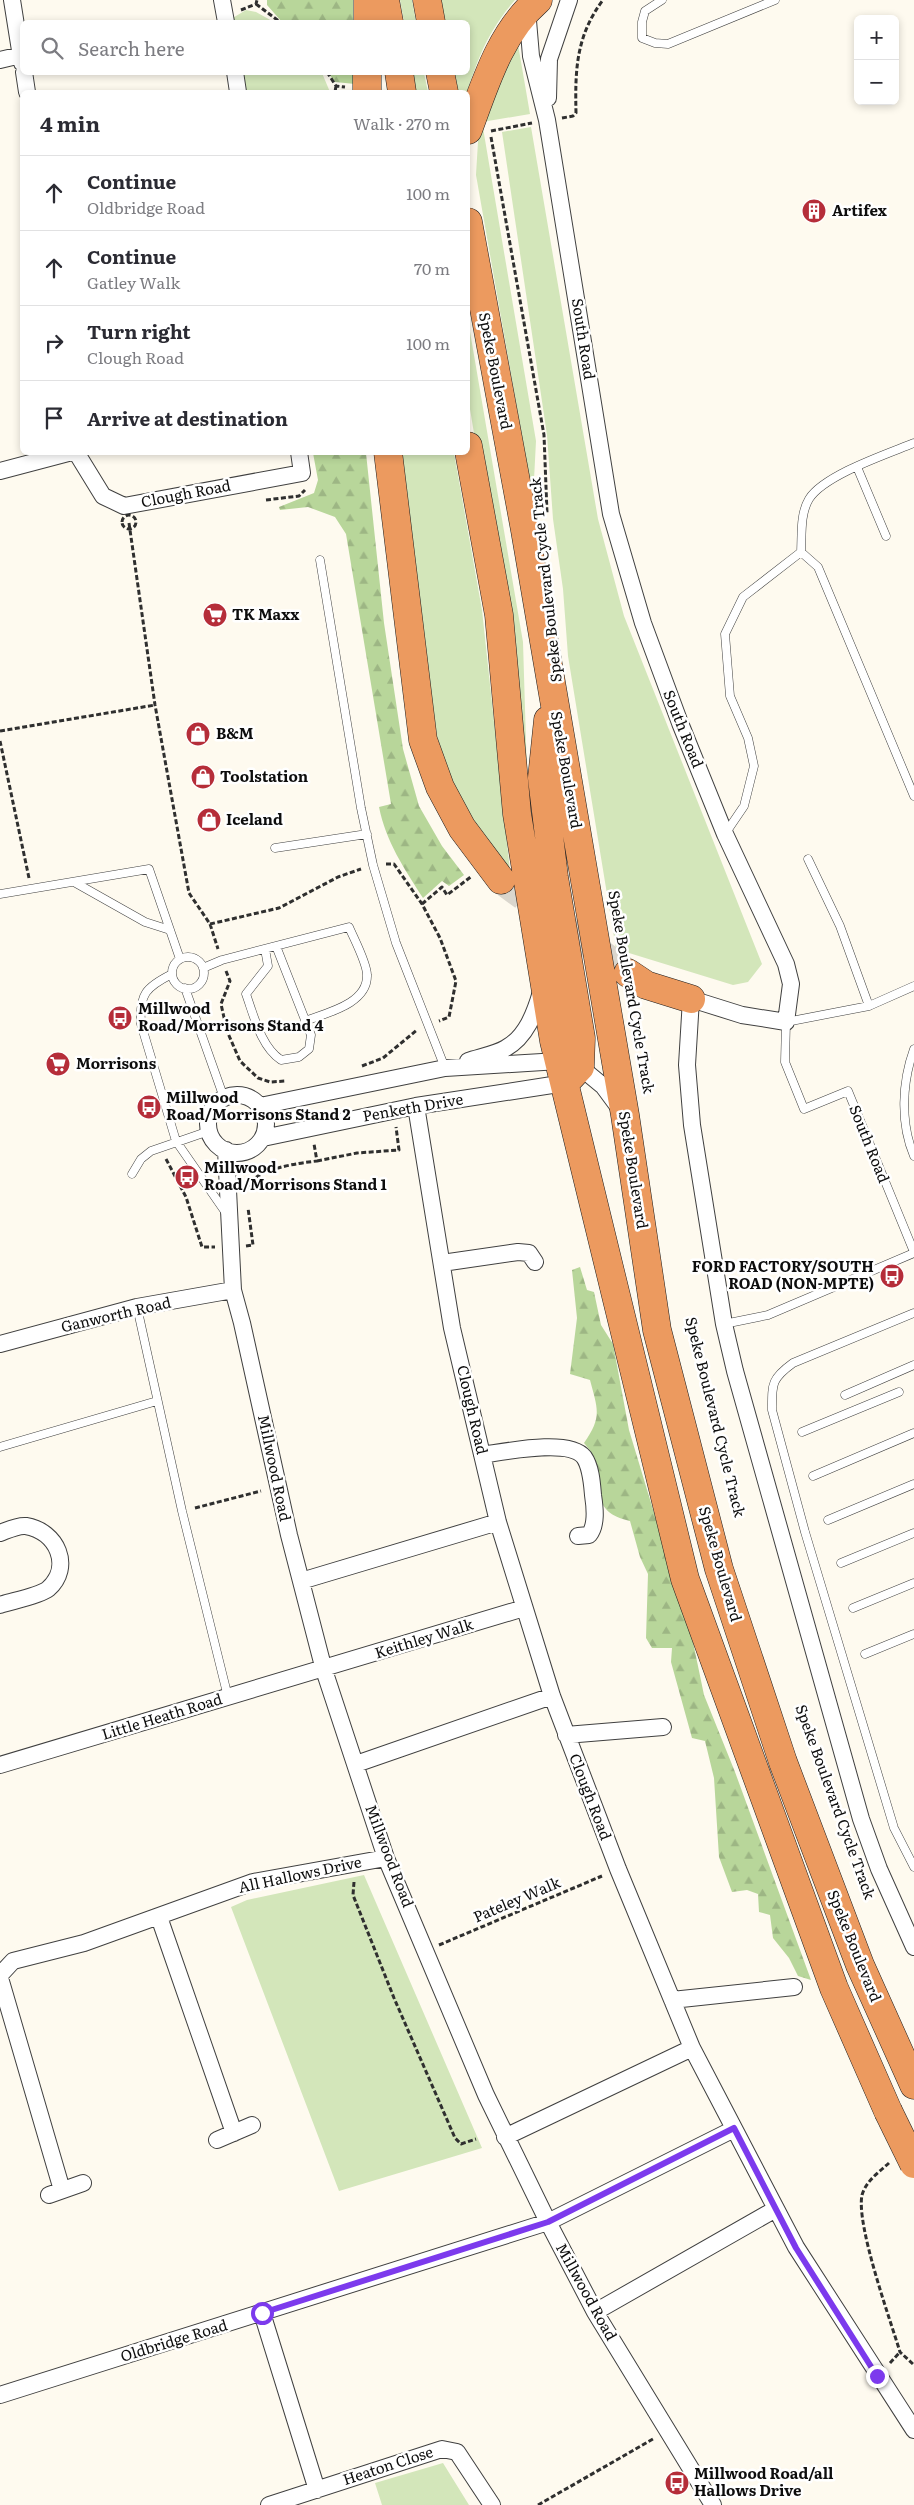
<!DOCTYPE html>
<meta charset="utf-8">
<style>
:root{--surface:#fff;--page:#f2f2f3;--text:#2b2b33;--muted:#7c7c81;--line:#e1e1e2}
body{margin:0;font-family:Literata,serif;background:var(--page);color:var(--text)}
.controls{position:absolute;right:15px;top:15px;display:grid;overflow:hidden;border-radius:8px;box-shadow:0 2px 8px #0003}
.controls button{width:45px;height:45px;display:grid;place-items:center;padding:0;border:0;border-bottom:1px solid var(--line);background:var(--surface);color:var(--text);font:25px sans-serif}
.stop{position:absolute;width:15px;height:15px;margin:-11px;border:4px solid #7c3aed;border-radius:50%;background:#fff}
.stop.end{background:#7c3aed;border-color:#fff;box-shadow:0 1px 5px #0008}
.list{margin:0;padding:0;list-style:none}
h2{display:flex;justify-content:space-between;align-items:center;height:65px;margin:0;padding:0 20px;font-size:21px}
h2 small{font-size:16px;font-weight:400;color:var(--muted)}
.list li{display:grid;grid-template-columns:32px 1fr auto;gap:15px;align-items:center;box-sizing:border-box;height:75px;padding:0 20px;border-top:1px solid var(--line)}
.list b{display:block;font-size:19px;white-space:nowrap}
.list p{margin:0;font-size:16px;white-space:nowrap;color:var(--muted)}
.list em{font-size:16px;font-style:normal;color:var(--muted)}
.icon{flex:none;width:28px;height:28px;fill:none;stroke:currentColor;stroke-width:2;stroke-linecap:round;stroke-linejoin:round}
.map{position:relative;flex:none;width:914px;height:2505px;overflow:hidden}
.search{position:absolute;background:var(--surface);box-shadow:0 2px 8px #0003;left:20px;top:20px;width:450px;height:55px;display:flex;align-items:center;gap:12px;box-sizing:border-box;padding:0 18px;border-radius:8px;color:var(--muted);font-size:19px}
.panel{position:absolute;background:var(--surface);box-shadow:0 2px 8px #0003;left:20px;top:90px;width:450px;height:365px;border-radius:8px}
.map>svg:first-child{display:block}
.grass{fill:#d3e6ba}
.forest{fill:url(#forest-firs)}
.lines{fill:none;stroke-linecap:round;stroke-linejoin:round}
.highway-tunnel{stroke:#dad6cd;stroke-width:28;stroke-dasharray:28 14;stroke-linecap:butt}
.lane-casing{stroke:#404040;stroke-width:9}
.street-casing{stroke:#404040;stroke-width:18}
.highway-casing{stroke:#1e1e1e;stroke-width:29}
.path{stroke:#2f2f2f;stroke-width:3;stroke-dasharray:5 2.5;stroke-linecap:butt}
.lane{stroke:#fff;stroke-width:8}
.street{stroke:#fff;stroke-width:16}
.highway{stroke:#ec9a5f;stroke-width:28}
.highway-bridge-casing{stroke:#1e1e1e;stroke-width:29;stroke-linecap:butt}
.highway-bridge{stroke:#ec9a5f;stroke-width:28}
.route{stroke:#7c3aed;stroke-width:6}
.labels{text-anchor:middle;stroke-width:5;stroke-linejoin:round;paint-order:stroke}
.poi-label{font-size:15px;font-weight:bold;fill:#0d0d0d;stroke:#fff;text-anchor:start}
.street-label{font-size:15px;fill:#0d0d0d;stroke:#fff}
</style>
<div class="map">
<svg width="914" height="2505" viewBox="0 0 914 2505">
<defs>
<pattern id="forest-firs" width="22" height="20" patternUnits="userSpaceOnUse" patternTransform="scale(1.25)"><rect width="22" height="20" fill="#b8d69a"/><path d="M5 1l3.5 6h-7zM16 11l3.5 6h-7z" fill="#9db684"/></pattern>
</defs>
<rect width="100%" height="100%" fill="#fefaef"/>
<path class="grass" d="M400,0H412L416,22H404Z
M436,0H515C489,30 479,55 467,92H452L449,73L468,72V22H440Z
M246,10L256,12L274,22H231V19Z
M515,27L530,114L482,122L536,441L533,499L476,175L480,108Z
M240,73H322L330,92H244Z
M412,73H424L428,92H415Z
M531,127L598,519L624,616L762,964L748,982L733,985L616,949L568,656L563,589L553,519L547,435L502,132Z
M468,320L523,642L527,775L495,560L468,397Z
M396,453H454L482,610L510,871L457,801L437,736Z
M364,1875L482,2148L339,2191L231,1907L247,1900Z
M443,2463L469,2505H382L375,2483Z"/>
<path class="forest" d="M267,0H353V22H282L267,5Z
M328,73H355V84L335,82Z
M313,453H366L384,623L403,749L419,806L442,846L464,875L449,886L442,881L423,898C404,868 386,842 379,807L391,804L346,534L335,517L308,507L280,510L279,507L314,493L318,480Z
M580,1267L587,1290L594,1292L601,1325L613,1344L629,1430L693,1642L704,1695L735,1772L811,1980L798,1976L789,1958L773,1938L770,1915L759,1912L758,1894L747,1890L732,1892L719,1857L714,1778L705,1741L692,1738L671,1662L672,1648H652L646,1638L648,1574L640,1557L630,1521C589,1512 602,1485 593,1456C592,1452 587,1447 584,1443C602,1417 598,1410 590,1380L570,1374L577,1318L572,1270Z"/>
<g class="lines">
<path class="highway-tunnel" d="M501,880L628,973"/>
<defs>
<path id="lane" d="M662,0L645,11L642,22V38L655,43L668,44L775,0
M857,467L886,536
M801,552L818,567L914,796
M801,552C802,534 800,514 809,499C824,475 887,454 914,443
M320,560L361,808L373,865L396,943L445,1068
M725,834L744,806L754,766L748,738L730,696L725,634L743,597L801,552
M275,848L367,834
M808,859L840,926L869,1006
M74,882L145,922L170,930
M0,894L149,869L180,959
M265,949L268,966L246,994C254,1016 261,1047 281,1060L299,1057L309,1049L311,1035L276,946
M172 973a16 16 0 1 1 32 0a16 16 0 1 1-32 0Z
M203,968L222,960L349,927C354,939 367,963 367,975C368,1004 326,1013 305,1021
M172,974C146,987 139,994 141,1024L176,1141L226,1213
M914,986L869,1006L786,1022L785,1062L804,1109L848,1091L914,1252
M185,988L224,1098
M914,1049C902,1082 900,1123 914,1156
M132,1174L141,1159L151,1151L209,1131
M137,1307L182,1511L228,1697
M914,1313L793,1363C771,1379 772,1384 772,1410L805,1532L894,1828L914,1867
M724,1324L768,1315L914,1253
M845,1395L914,1365
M802,1432L899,1392
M0,1447L157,1401
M813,1476L914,1433
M828,1520L914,1484
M841,1563L914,1533
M853,1608L914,1583
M865,1654L914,1634"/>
<path id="street" d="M12,0L22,63
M222,0L226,22
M527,9L531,56L547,120L611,514L643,623L680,723L725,834L786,964L791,984L786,1022L742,1015L691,999L687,1065L692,1125L724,1324L735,1371L861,1819L879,1869L914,1947
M0,60L21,55
M24,72L27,92
M235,72L238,92
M548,98L549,59L569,0
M76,452L103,496L124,506L302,473L299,452
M0,471L72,452
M468,1061C480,1057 496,1054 506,1048C526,1037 535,1013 541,992
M208 1124a29 29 0 1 1 58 0a29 29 0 1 1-58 0Z
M260,1106L445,1068L559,1061L580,1067L603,1086L620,1109
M416,1106L452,1328L498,1522L552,1696L618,1869L692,2048L796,2247L914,2430
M263,1138L416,1106L565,1083
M226,1150L233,1290L242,1323L289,1535L324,1670L386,1858L486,2095L548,2222L595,2312L713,2505
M442,1263L518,1252L529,1253L535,1262
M0,1344L137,1307L233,1290
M482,1455C504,1452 569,1438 584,1457C591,1467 592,1483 593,1495C595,1508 597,1525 589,1535L578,1536
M0,1533C8,1530 18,1525 26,1526C57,1531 73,1567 48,1589C39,1596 12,1601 0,1605
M301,1581L498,1522
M566,1735L663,1727
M356,1764L552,1696
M0,1765L524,1608
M159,1917L234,2133
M0,1975L13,1961L84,1943L253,1882L386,1858
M0,1978L62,2190
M672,2000L794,1987
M505,2137L692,2048
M217,2140L252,2125
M49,2195L83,2183
M595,2312L774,2210
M262,2313L317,2490
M0,2395L548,2222L734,2129
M269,2505L442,2449L457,2452L492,2505"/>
<path id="highway" d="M385,0L389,22
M427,0L431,22
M368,22V0
M399,72L402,92
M440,72L444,92
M367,92V72
M468,130C485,84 500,33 538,0
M468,222L525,530L625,1115L657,1330L719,1569L783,1762L860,1965L914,2085
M468,446L499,615L517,814L554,1041L685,1579L834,1988L888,2111
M388,452L423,740L440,787L462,828L501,880
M548,720L542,778L554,877L581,1038L580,1067L565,1083
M628,973L646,985L691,999"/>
</defs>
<use href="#lane" class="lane-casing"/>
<use href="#street" class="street-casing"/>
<use href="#highway" class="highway-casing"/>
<path class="path" d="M256,4L280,22
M241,10L256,4L257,0
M327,72L336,86L345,87
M335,92L336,86
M562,118L573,116L576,113C575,70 576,36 603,0
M491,131L532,123
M491,137L544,435L547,513
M266,500L299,496L305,490
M122 522a7 7 0 1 1 14 0a7 7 0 1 1-14 0Z
M129,523L155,705L189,893L210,924L218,949
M0,731L155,705
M0,741L29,878
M386,864H394L422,904L440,938L456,981L449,1017L439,1021
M422,904L442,887L447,895L472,876
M210,924L279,908L338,877L361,869
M226,971L230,981L221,1004L227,1031L240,1061L258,1078L270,1082L285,1081
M362,1066L383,1058L417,1030
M166,1159L186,1197L202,1247H215
M317,1161L357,1153L399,1150L396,1127
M247,1189C252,1169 299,1163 317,1161L314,1144
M246,1246L253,1245L248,1208
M195,1508L261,1491
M354,1882L353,1895L394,1998L455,2138L461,2144L476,2139
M439,1945L602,1876
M889,2163C879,2172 866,2181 862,2195C856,2225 890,2319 900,2352L914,2365
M890,2363L900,2352
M538,2505L653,2439"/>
<use href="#lane" class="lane"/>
<use href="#street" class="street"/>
<use href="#highway" class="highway"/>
<defs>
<path id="highway-bridge" d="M888,2111L914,2164"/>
</defs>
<use href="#highway-bridge" class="highway-bridge-casing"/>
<use href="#highway-bridge" class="highway-bridge"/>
</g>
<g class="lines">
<path class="route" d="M262,2313L548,2222L734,2128L796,2248L877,2376"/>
</g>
<defs>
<symbol id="building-disc" viewBox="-11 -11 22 22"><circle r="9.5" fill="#b52d39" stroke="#fff"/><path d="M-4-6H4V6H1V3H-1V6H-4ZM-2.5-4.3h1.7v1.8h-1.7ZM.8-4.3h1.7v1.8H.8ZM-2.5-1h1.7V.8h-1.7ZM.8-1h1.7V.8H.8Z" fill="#fff"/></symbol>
<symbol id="supermarket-disc" viewBox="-11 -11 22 22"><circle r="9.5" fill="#b52d39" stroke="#fff"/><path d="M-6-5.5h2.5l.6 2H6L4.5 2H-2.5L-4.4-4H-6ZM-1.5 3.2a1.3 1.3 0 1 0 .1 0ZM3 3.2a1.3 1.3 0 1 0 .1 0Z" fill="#fff"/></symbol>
<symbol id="shop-disc" viewBox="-11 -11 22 22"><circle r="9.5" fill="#b52d39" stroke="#fff"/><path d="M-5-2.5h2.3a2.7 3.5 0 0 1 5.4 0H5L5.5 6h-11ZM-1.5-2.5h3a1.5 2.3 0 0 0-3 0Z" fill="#fff"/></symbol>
<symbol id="bus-disc" viewBox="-11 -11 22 22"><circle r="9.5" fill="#b52d39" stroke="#fff"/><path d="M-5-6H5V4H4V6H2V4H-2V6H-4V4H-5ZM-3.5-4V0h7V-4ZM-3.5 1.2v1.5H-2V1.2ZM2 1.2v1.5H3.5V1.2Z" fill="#fff"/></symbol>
</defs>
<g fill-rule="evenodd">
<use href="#building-disc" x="800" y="197" width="28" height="28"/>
<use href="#supermarket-disc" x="201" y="601" width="28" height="28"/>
<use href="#shop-disc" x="184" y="720" width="28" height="28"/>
<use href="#shop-disc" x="189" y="763" width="28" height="28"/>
<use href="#shop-disc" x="195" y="806" width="28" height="28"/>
<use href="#bus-disc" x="106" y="1004" width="28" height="28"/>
<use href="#supermarket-disc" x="44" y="1050" width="28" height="28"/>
<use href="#bus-disc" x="135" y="1093" width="28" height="28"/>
<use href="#bus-disc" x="173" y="1163" width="28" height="28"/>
<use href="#bus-disc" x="878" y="1262" width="28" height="28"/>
<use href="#bus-disc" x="663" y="2469" width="28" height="28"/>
</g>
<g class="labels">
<g class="poi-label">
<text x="832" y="216">Artifex</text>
<text x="232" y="620">TK Maxx</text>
<text x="216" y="739">B&amp;M</text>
<text x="220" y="782">Toolstation</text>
<text x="226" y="825">Iceland</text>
<text x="138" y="1014">Millwood<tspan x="138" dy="17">Road/Morrisons Stand 4</tspan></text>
<text x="76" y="1069">Morrisons</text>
<text x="166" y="1103">Millwood<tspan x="166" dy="17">Road/Morrisons Stand 2</tspan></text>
<text x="204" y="1173">Millwood<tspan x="204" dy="17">Road/Morrisons Stand 1</tspan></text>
<text x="874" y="1272" text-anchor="end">FORD FACTORY/SOUTH<tspan x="874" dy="17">ROAD (NON-MPTE)</tspan></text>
<text x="694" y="2479">Millwood Road/all<tspan x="694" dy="17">Hallows Drive</tspan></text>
</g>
<g class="street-label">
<text transform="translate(583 339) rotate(81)" y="5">South Road</text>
<text transform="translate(495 371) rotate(79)" y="5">Speke Boulevard</text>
<text transform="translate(186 494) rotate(-11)" y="5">Clough Road</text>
<text transform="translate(546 580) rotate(-96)" y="5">Speke Boulevard Cycle Track</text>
<text transform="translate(683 729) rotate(68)" y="5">South Road</text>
<text transform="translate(566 770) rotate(80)" y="5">Speke Boulevard</text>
<text transform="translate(631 992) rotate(80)" y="5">Speke Boulevard Cycle Track</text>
<text transform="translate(413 1108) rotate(-10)" y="5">Penketh Drive</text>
<text transform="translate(869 1144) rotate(68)" y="5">South Road</text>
<text transform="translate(633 1170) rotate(81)" y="5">Speke Boulevard</text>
<text transform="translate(116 1315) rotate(-13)" y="5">Ganworth Road</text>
<text transform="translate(472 1410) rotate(77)" y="5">Clough Road</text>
<text transform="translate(715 1417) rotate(76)" y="5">Speke Boulevard Cycle Track</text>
<text transform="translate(274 1468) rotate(78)" y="5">Millwood Road</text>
<text transform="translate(720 1564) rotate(74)" y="5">Speke Boulevard</text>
<text transform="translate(424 1639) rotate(-17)" y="5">Keithley Walk</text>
<text transform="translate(162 1717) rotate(-17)" y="5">Little Heath Road</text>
<text transform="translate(590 1797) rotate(69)" y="5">Clough Road</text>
<text transform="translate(835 1802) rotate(70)" y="5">Speke Boulevard Cycle Track</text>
<text transform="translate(389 1856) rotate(69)" y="5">Millwood Road</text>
<text transform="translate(300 1875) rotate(-12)" y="5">All Hallows Drive</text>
<text transform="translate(517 1900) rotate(-23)" y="5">Pateley Walk</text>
<text transform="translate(854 1946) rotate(68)" y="5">Speke Boulevard</text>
<text transform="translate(586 2292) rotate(61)" y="5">Millwood Road</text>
<text transform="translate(174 2341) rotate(-17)" y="5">Oldbridge Road</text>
<text transform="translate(388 2466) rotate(-18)" y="5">Heaton Close</text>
</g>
</g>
</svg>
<div class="controls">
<button>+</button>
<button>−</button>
</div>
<div class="stop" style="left:262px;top:2313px"></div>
<div class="stop end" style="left:877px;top:2376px"></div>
<div class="search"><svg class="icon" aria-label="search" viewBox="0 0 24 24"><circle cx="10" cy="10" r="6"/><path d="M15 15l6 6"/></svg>Search here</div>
<section class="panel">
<h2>4 min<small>Walk · 270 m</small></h2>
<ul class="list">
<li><svg class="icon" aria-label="ahead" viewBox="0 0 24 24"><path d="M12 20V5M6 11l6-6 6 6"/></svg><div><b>Continue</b><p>Oldbridge Road</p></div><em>100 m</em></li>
<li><svg class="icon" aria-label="ahead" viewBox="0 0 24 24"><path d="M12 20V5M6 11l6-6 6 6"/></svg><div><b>Continue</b><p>Gatley Walk</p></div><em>70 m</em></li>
<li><svg class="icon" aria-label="right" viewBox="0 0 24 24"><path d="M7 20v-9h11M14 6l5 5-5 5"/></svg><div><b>Turn right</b><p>Clough Road</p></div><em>100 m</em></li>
<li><svg class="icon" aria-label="arrive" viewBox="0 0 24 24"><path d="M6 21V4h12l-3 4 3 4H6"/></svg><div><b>Arrive at destination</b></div></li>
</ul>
</section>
</div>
